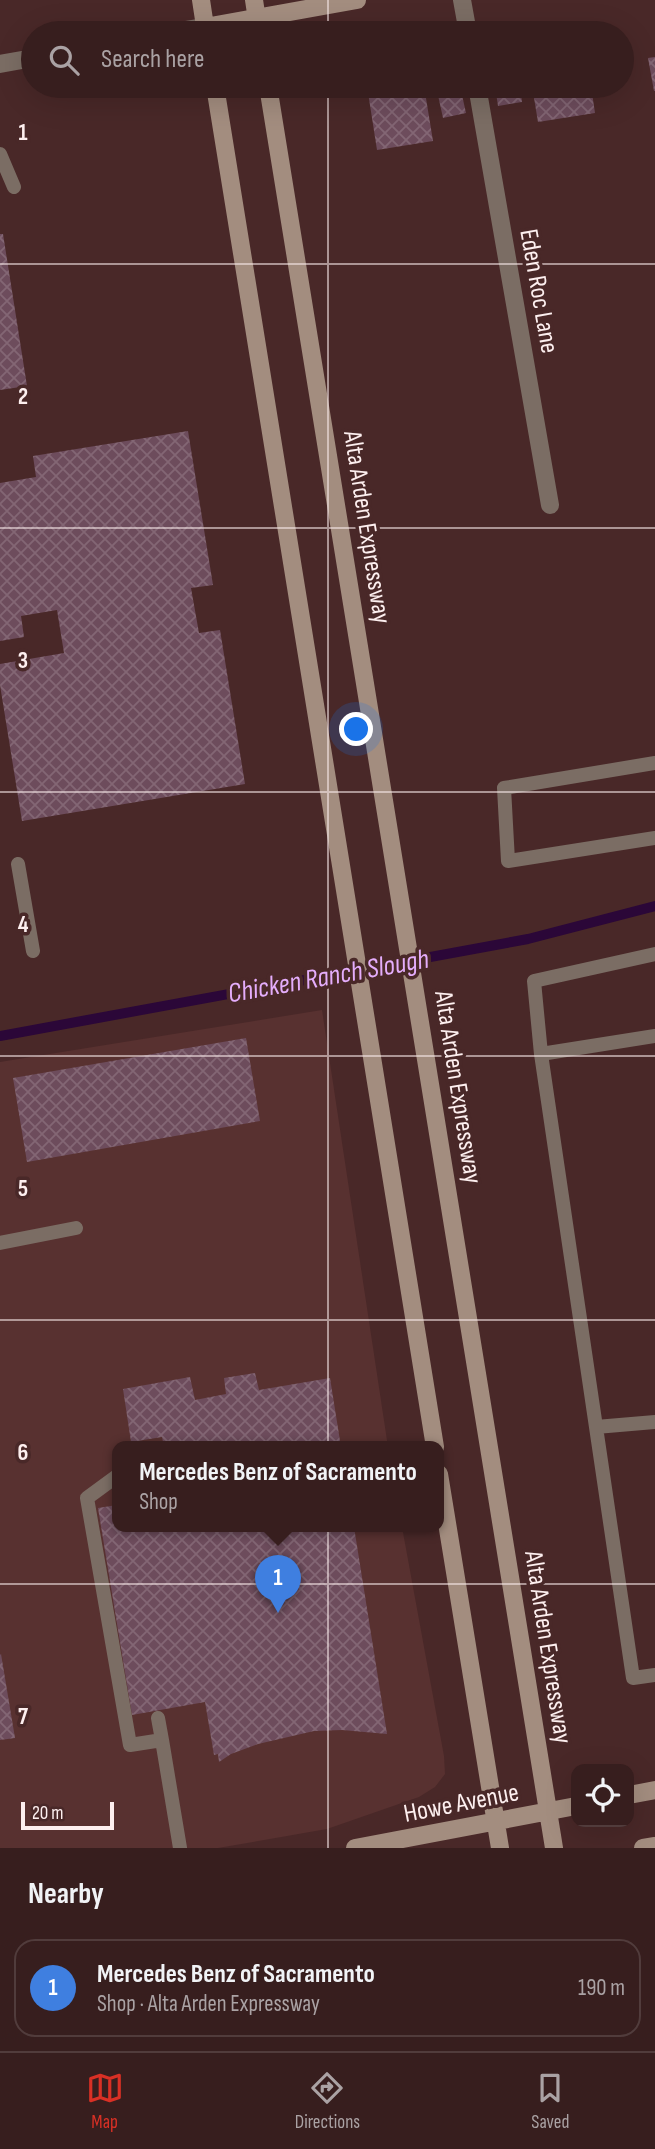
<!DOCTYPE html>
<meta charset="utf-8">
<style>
:root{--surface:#371e1e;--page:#422b2b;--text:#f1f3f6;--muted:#aaa2a4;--line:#513c3c;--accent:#d93025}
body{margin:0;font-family:"Sofia Sans Condensed",sans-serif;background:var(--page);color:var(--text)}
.controls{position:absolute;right:21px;bottom:21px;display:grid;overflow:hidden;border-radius:14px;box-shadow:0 7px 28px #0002}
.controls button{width:63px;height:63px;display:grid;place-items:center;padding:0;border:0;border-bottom:2px solid var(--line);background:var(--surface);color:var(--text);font:35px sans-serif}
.scale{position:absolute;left:21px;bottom:18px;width:93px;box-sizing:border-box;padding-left:7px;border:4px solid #fdefef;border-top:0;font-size:19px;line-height:24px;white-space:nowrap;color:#fdefef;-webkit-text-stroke:5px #492828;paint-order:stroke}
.you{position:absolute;left:357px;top:730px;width:24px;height:24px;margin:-18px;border:5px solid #fff;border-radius:50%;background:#1a73e8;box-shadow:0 0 0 10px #1a73e833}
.badge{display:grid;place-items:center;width:46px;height:46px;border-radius:50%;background:var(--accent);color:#fff;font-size:23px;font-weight:700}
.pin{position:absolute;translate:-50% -58px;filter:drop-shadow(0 2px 4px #0008)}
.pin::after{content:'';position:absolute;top:37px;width:24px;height:21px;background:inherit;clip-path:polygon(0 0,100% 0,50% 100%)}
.popup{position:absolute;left:112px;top:1441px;width:332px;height:91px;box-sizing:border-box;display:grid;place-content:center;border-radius:14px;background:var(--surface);filter:drop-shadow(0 2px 5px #0005);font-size:23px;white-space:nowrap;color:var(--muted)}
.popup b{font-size:26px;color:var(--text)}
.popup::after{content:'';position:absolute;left:50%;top:100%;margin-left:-14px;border:14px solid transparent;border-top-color:var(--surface)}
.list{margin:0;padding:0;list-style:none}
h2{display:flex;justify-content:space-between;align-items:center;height:91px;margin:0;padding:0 28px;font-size:30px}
h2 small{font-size:23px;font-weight:400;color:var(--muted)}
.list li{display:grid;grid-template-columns:46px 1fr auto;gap:21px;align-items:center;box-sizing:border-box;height:98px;margin:0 14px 14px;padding:0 14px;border:2px solid var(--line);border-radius:21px}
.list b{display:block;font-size:26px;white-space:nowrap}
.list p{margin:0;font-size:23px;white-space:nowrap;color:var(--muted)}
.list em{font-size:23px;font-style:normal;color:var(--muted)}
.icon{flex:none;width:38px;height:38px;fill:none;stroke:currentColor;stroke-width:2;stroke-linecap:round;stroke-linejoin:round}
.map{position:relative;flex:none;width:655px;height:1848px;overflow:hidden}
.search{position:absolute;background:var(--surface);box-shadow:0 7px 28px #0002;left:21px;right:21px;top:21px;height:77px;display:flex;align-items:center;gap:18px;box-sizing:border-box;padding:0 24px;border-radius:38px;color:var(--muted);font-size:26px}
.sheet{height:203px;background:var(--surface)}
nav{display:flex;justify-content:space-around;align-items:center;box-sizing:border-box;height:98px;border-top:2px solid var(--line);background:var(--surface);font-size:19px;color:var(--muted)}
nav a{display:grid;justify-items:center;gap:4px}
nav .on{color:var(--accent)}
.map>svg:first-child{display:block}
.built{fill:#583130}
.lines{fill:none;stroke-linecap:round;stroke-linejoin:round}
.stream{stroke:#2b0738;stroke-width:10}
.building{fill:url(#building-cross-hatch)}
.service{stroke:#7b6d64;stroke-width:14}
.minor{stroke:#7b6d64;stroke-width:18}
.tertiary{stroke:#7b6d64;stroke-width:18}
.secondary{stroke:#a38d7f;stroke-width:18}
.grid{fill:none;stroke:#fdefef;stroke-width:2;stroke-opacity:0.55}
.labels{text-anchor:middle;stroke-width:7;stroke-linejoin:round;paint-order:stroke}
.street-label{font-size:26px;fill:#fdefef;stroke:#492828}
.water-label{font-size:28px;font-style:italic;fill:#e4adfb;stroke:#492828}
.grid-label{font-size:23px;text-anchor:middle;font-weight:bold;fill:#fdefef;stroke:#492828;stroke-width:7;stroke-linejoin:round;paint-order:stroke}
</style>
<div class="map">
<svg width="655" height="1848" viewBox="0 0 655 1848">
<defs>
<pattern id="building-cross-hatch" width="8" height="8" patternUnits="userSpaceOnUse" patternTransform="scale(1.75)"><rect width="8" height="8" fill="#6d4c5c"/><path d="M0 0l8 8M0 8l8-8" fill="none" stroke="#836674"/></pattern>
</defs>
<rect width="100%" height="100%" fill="#492828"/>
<path class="built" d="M322,1010L388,1447H117V1527H402L444,1756L445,1774L435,1787L419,1797L327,1829L218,1848H0V1062Z"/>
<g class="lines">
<path class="stream" d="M0,1036L528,939L655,906"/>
</g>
<path class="building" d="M655,57V91H654L648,58Z
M367,86H424L433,141L377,150Z
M436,86H460L466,113L443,118Z
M495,86H520L522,102L498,106Z
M532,86H591L595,113L538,122Z
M0,234H3L27,386L0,390Z
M188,431L213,585L191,588L199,633L220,630L245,784L22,821L0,685V664L64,653L57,610L21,616L24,637L0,641V483L36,477L33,456Z
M246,1038L260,1121L27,1162L13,1078Z
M255,1373L259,1390L330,1378L341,1447H164L162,1437L131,1442L123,1389L190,1377L195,1400L226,1394L224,1378Z
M117,1505V1527H354L387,1734L342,1730L314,1731L258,1744L231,1754L219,1762L218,1754L214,1755L205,1702L132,1715L98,1508Z
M1,1654L15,1738L0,1740V1655Z"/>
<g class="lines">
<path class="service" d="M0,154L14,187
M655,763L504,788L508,861L655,838
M18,864L33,951
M655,954L534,981L541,1054L633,1678L655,1675
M541,1054L655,1036
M0,1243L76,1228
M596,1427L655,1422
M117,1476L87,1498L130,1745L162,1740L180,1848
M158,1718L162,1740"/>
<path class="minor" d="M462,0L468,33
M477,86L550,505"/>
<path class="tertiary" d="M168,33L205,27
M0,64L33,58"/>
<path class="secondary" d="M201,0L206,33
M254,0L259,33
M205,27L357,0
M215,86L435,1447
M268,86L554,1848
M439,1474L500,1848
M629,1795L655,1790
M355,1848L576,1806
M643,1848L655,1846"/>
</g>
<path class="grid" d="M328,0V33M328,86V1848M0,264H655M0,528H655M0,792H655M0,1056H655M0,1320H655M0,1584H655"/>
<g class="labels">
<g class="street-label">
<text transform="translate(540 291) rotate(80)" y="9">Eden Roc Lane</text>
<text transform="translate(368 527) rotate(81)" y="9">Alta Arden Expressway</text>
<text transform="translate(459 1087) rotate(81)" y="9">Alta Arden Expressway</text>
<text transform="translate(549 1647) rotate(81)" y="9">Alta Arden Expressway</text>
<text transform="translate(461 1802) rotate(-11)" y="9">Howe Avenue</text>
</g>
<g class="water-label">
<text transform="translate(328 975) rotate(-10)" y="10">Chicken Ranch Slough</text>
</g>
</g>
<g class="grid-label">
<text x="23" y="140">1</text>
<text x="23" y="404">2</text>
<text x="23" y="668">3</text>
<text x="23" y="932">4</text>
<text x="23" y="1196">5</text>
<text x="23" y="1460">6</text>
<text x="23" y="1724">7</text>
</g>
</svg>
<div class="controls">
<button><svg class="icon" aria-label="locate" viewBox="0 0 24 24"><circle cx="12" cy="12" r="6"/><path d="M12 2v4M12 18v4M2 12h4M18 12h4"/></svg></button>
</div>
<div class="scale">20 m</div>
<div class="you"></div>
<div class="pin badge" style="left:278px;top:1613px;background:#3f7fe0">1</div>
<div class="popup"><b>Mercedes Benz of Sacramento</b>Shop</div>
<div class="search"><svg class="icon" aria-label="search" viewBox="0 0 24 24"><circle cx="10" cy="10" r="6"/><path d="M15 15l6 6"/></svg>Search here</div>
</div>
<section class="sheet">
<h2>Nearby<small></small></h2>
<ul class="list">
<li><span class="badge" style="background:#3f7fe0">1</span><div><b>Mercedes Benz of Sacramento</b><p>Shop · Alta Arden Expressway</p></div><em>190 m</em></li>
</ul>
</section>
<nav>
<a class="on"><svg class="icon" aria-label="map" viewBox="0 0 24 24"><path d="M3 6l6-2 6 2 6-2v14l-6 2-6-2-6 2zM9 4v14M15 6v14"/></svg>Map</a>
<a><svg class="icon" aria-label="directions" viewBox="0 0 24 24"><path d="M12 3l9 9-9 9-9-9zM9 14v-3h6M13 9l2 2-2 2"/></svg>Directions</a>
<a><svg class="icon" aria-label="saved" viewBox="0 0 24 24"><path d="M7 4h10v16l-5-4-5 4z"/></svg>Saved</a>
</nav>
